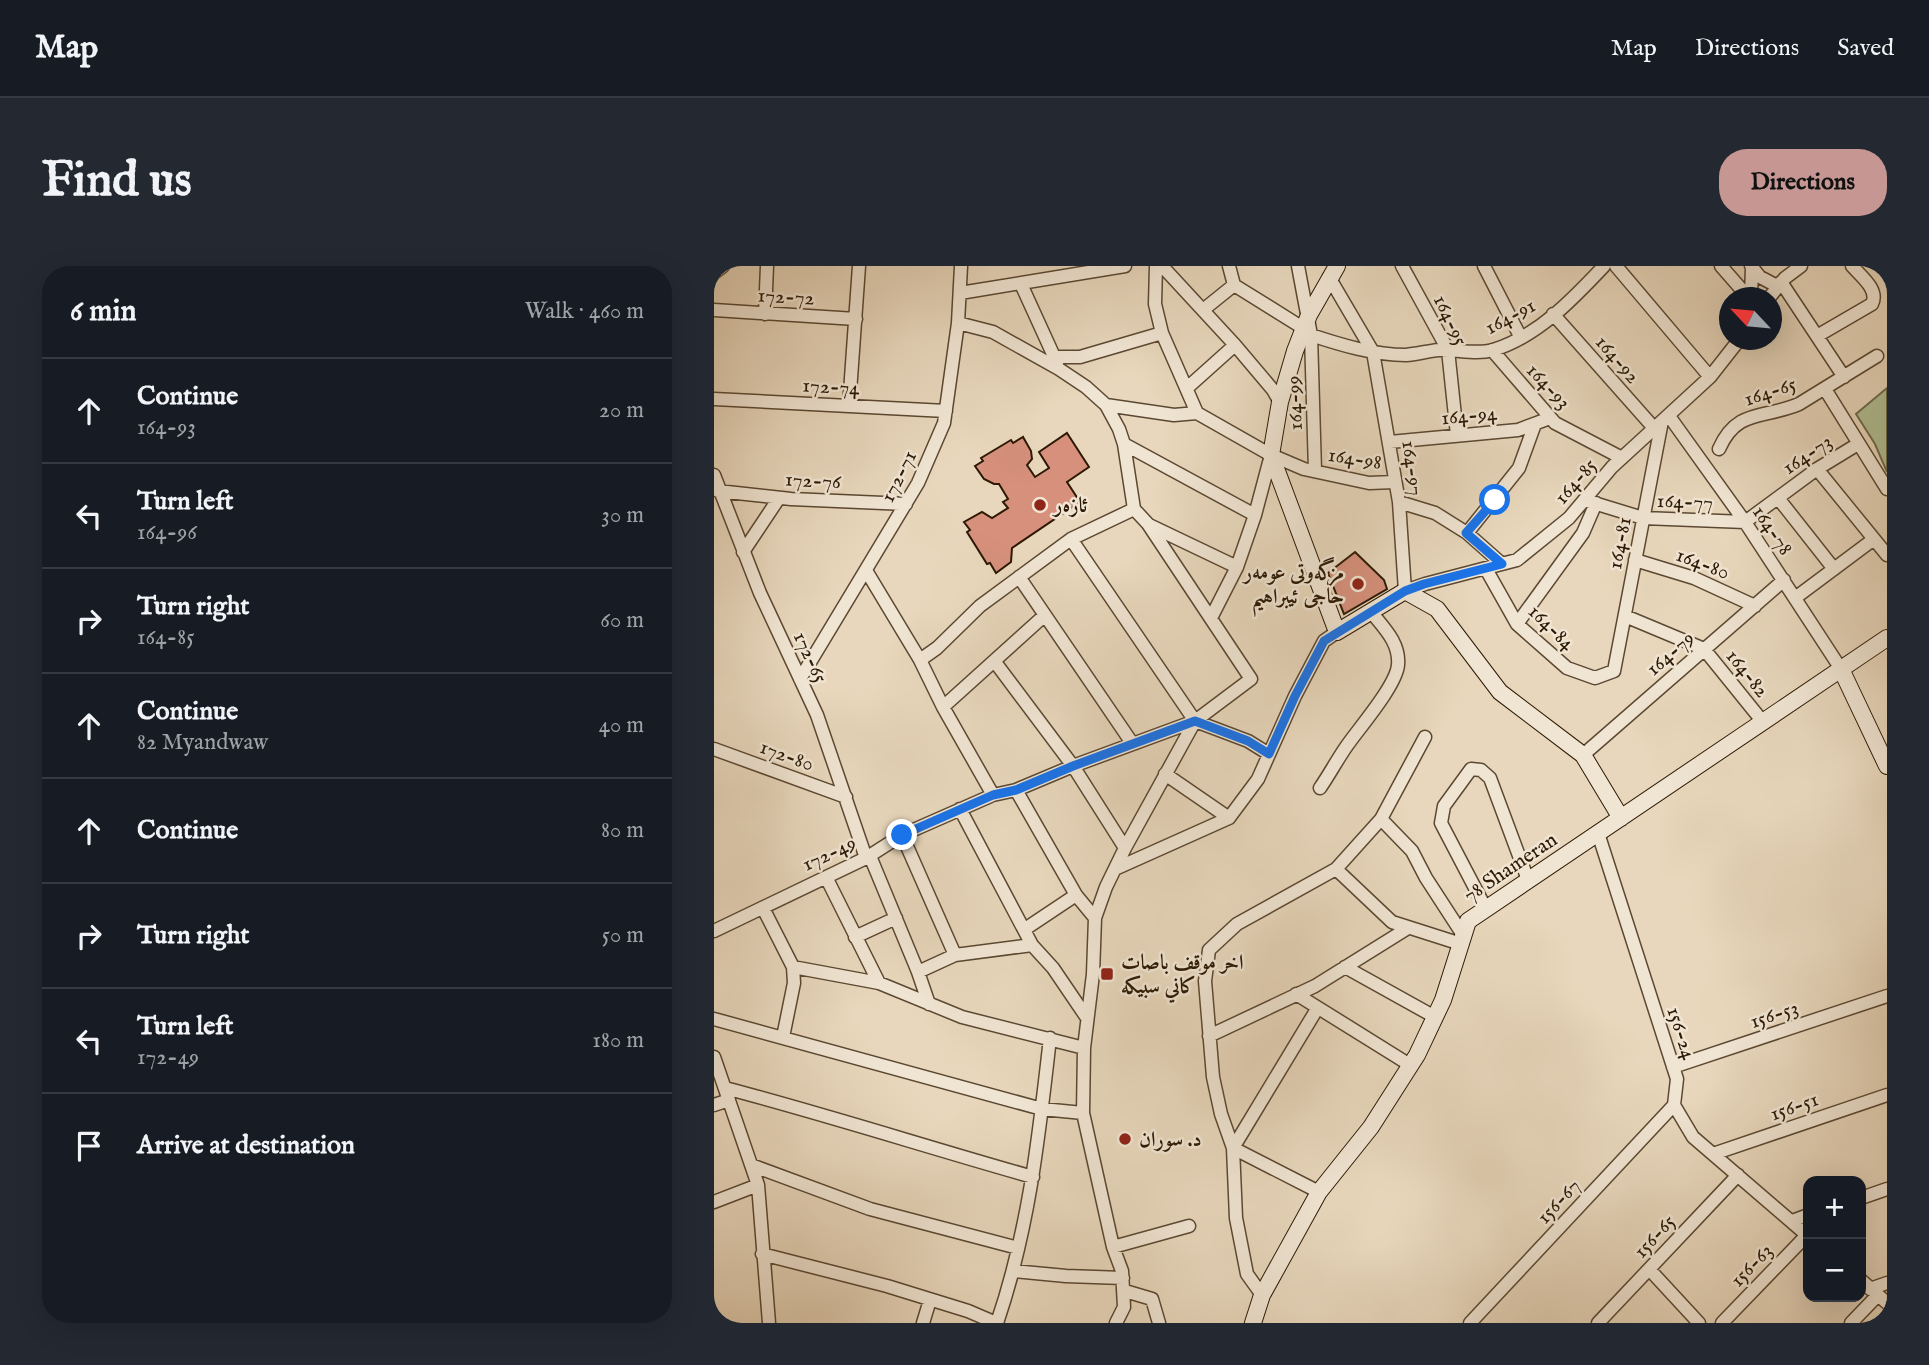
<!DOCTYPE html>
<meta charset="utf-8">
<style>
:root{--surface:#171b24;--page:#242831;--text:#f1f3f6;--muted:#9ea1a6;--line:#363941;--accent:#c59692}
body{margin:0;font-family:"IM FELL English",Amiri,serif;background:var(--page);color:var(--text)}
.controls{position:absolute;right:21px;bottom:21px;display:grid;overflow:hidden;border-radius:14px;box-shadow:0 7px 28px #0002}
.controls button{width:63px;height:63px;display:grid;place-items:center;padding:0;border:0;border-bottom:2px solid var(--line);background:var(--surface);color:var(--text);font:35px sans-serif}
.compass{position:absolute;left:1005px;top:21px;width:63px;height:63px;border-radius:50%;background:var(--surface);box-shadow:0 7px 28px #0002;rotate:296deg}
.stop{position:absolute;width:21px;height:21px;margin:-16px;border:5px solid #1a73e8;border-radius:50%;background:#fff}
.stop.end{background:#1a73e8;border-color:#fff;box-shadow:0 2px 7px #0008}
.list{margin:0;padding:0;list-style:none}
h2{display:flex;justify-content:space-between;align-items:center;height:91px;margin:0;padding:0 28px;font-size:30px}
h2 small{font-size:23px;font-weight:400;color:var(--muted)}
.list li{display:grid;grid-template-columns:46px 1fr auto;gap:21px;align-items:center;box-sizing:border-box;height:105px;padding:0 28px;border-top:2px solid var(--line)}
.list b{display:block;font-size:26px;white-space:nowrap}
.list p{margin:0;font-size:23px;white-space:nowrap;color:var(--muted)}
.list em{font-size:23px;font-style:normal;color:var(--muted)}
.icon{flex:none;width:38px;height:38px;fill:none;stroke:currentColor;stroke-width:2;stroke-linecap:round;stroke-linejoin:round}
.map{position:relative;flex:none;width:1173px;height:1057px;overflow:hidden;border-radius:28px}
header{display:flex;align-items:center;gap:42px;box-sizing:border-box;height:98px;padding:0 35px;background:var(--surface);border-bottom:2px solid var(--line)}
header strong{font-size:33px}
nav{display:flex;gap:38px;margin-inline-start:auto;font-size:24px}
.intro{display:flex;align-items:center;justify-content:space-between;box-sizing:border-box;height:168px;padding:0 42px}
h1{margin:0;font-size:49px}
.button{padding:18px 32px;border-radius:28px;background:var(--accent);color:#111;font-size:24px;font-weight:700}
main{display:flex;gap:42px;padding:0 42px}
aside{flex:1;background:var(--surface);border-radius:28px;box-shadow:0 7px 28px #0002}
.map>svg:first-child{display:block}
.green{fill:#b0bf94;stroke:#6e6c4c;stroke-width:2}
.building{fill:#d6907c;stroke:#2c1904;stroke-width:2}
.lines{fill:none;stroke-linecap:round;stroke-linejoin:round}
.street-casing{stroke:#5b4832;stroke-width:15}
.secondary-casing{stroke:#2c1904;stroke-width:18}
.street{stroke:#f0e5d3;stroke-width:12}
.secondary{stroke:#f0e5d3;stroke-width:16}
.route{stroke:#1a73e8;stroke-width:9}
.poi-dot{fill:#8f2418;stroke:#f0e5d3;stroke-width:2.5}
.labels{text-anchor:middle;stroke-width:5;stroke-linejoin:round;paint-order:stroke}
.street-label{font-size:21px;fill:#2c1904;stroke:#f0e5d3}
.poi-label{font-size:21px;font-weight:bold;fill:#2c1904;stroke:#f0e5d3;text-anchor:start}
</style>
<header>
<strong>Map</strong>
<nav><a>Map</a><a>Directions</a><a>Saved</a></nav>
</header>
<div class="intro"><h1>Find us</h1><a class="button">Directions</a></div>
<main>
<aside>
<h2>6 min<small>Walk · 460 m</small></h2>
<ul class="list">
<li><svg class="icon" aria-label="ahead" viewBox="0 0 24 24"><path d="M12 20V5M6 11l6-6 6 6"/></svg><div><b>Continue</b><p>164-93</p></div><em>20 m</em></li>
<li><svg class="icon" aria-label="left" viewBox="0 0 24 24"><path d="M17 20v-9H6M10 6l-5 5 5 5"/></svg><div><b>Turn left</b><p>164-96</p></div><em>30 m</em></li>
<li><svg class="icon" aria-label="right" viewBox="0 0 24 24"><path d="M7 20v-9h11M14 6l5 5-5 5"/></svg><div><b>Turn right</b><p>164-85</p></div><em>60 m</em></li>
<li><svg class="icon" aria-label="ahead" viewBox="0 0 24 24"><path d="M12 20V5M6 11l6-6 6 6"/></svg><div><b>Continue</b><p>82 Myandwaw</p></div><em>40 m</em></li>
<li><svg class="icon" aria-label="ahead" viewBox="0 0 24 24"><path d="M12 20V5M6 11l6-6 6 6"/></svg><div><b>Continue</b></div><em>80 m</em></li>
<li><svg class="icon" aria-label="right" viewBox="0 0 24 24"><path d="M7 20v-9h11M14 6l5 5-5 5"/></svg><div><b>Turn right</b></div><em>50 m</em></li>
<li><svg class="icon" aria-label="left" viewBox="0 0 24 24"><path d="M17 20v-9H6M10 6l-5 5 5 5"/></svg><div><b>Turn left</b><p>172-49</p></div><em>180 m</em></li>
<li><svg class="icon" aria-label="arrive" viewBox="0 0 24 24"><path d="M6 21V4h12l-3 4 3 4H6"/></svg><div><b>Arrive at destination</b></div></li>
</ul>
</aside>
<div class="map">
<svg width="1173" height="1057" viewBox="0 0 1173 1057">
<rect width="100%" height="100%" fill="#e8d7bc"/>
<filter id="stains"><feTurbulence type="fractalNoise" baseFrequency=".00286" numOctaves="4"/><feColorMatrix values="0 0 0 0 .2 0 0 0 0 .09 0 0 0 0 .02 0 0 0 .5 -.17"/></filter>
<radialGradient id="worn" r=".72"><stop offset=".6" stop-color="#630" stop-opacity="0"/><stop offset="1" stop-color="#630" stop-opacity=".3"/></radialGradient>
<path class="green" d="M1173,122V206L1161,178L1142,148Z"/>
<path class="building" d="M353,167L375,201L353,216L366,236L298,282L297,296L282,307L276,297L273,298L253,266L256,264L250,256L268,246L278,252L294,242L289,236L294,233L285,218H280L270,213L261,200L269,195L267,192L297,174L299,177L309,171L317,185L318,193L313,199L321,211L335,202L325,186Z
M641,286L670,314L673,323L630,348L614,307Z"/>
<g class="lines">
<defs>
<path id="street" d="M442,0L441,38L448,67L483,147
M448,0L521,79L559,124L566,136
M515,0L520,19L589,62
M584,0L597,69L601,205
M688,0L734,84L743,169
M770,0L807,72
M902,0L996,111
M1007,0L1035,32
M1037,0L1046,11L1063,20
M0,7L9,0
M615,11L659,86L685,236L691,325L711,318L803,294L855,252L898,201L996,111L1025,74
M1067,16L1130,111
M307,18L343,97
M246,27L411,0
M1037,32L1038,0
M1055,32L1071,12L1087,0
M0,44L142,53
M489,44L520,19
M51,48L53,0
M839,48L940,162
M244,57L279,66L345,103L372,121L392,139L405,163L410,178L420,243L434,258L537,413L481,455L411,582L392,621L381,652L379,708L370,782L369,847L399,981L408,1005L410,1041L402,1057
M597,69C627,79 660,89 692,89C703,88 714,85 725,84C743,83 761,89 779,84C823,71 859,33 890,0
M1103,70L1158,38C1165,24 1148,11 1138,0
M778,84L841,157L908,192
M341,91H366L448,67
M473,122L521,79
M1111,123L1173,223
M0,133L232,145
M392,139L460,149L483,147L557,189L590,203L655,217L680,216
M135,140L145,0
M955,150L1031,256L1127,403
M676,176L804,164L836,152
M410,178L541,249
M1005,183C1023,142 1050,153 1085,138L1163,90
M1103,203L1173,289
M0,209L46,327L103,449L152,592
M4,225L77,233L192,238
M1064,232L1120,303
M870,234L929,252L1031,256L1103,203L1144,178
M685,236L721,247L753,267L788,298
M435,259L523,301
M753,267L805,202L821,158
M357,273L481,455L534,475L555,488
M29,286L65,232
M921,294L980,312L1041,340
M772,303L803,358L853,402L881,412L900,405L948,155
M153,306L206,394L229,441L279,529
M305,311L418,477
M1081,332L1160,273
M911,350L990,383L1049,456
M497,352L523,301L541,249L557,189
M803,358L869,267L882,237
M206,394L223,382L266,340L357,273L420,243
M281,396L359,500L411,582
M86,413L204,217L230,157L244,57L247,0
M229,441L331,349
M0,483L132,531
M869,489L1070,314
M451,508L515,552
M606,522C615,509 623,494 632,481C645,462 682,420 684,399C686,377 670,362 658,347
M302,524L362,629L381,652
M246,543L318,679L339,702L373,752
M667,553L698,585L712,612L749,669
M884,567L963,813L960,839L979,871L1094,970
M188,569L241,689
M156,590L204,706L215,738
M401,603L515,552L544,513L581,430L610,375L623,366
M622,603L667,553L711,471
M112,611L165,717
M49,642L79,701L80,717L69,771
M772,643L727,557L730,540L757,503L767,504L776,512L814,614
M311,663L362,629
M0,665L152,592L188,569L279,529L302,524L359,500L481,455
M141,671L182,652
M79,701L165,717L248,751L370,782
M631,701L721,751
M204,706L241,689L318,679
M582,728L696,799
M603,743L519,882L605,926
M0,753L328,843L369,847
M495,770L601,720L694,662
M0,791L44,919L55,1057
M959,801L1173,730
M11,822C114,849 216,882 319,911
M0,839L15,834
M999,888L1173,829
M37,899L156,943L304,982
M1147,932L1173,923
M0,936L44,919
M1078,955L1094,949
M399,981L475,960
M48,988L173,1020L254,1045L282,1057
M935,1003L985,1057
M300,1005L352,1010L409,1012
M1147,1014L1173,1037
M1156,1023L1173,1017
M411,1025L438,1033L445,1057
M548,1029L533,1008L522,952L519,882L507,848L499,811L491,715L495,684L523,658L622,603L678,656L747,678
M209,1057L216,1034
M283,1057C315,963 325,870 336,772
M756,1057L960,839
M884,1057L1024,909
M1008,1057L1093,969
M1137,1057L1164,1029"/>
<path id="secondary" d="M623,0L595,49L581,85L566,136L557,189L623,366L691,325L723,343L786,426L869,489L907,552
M1127,403L1173,500
M539,1057L548,1029L605,926L657,861L703,789L729,734L754,655L1173,372"/>
</defs>
<use href="#street" class="street-casing"/>
<use href="#secondary" class="secondary-casing"/>
<use href="#street" class="street"/>
<use href="#secondary" class="secondary"/>
</g>
<g class="lines">
<path class="route" d="M188,569L279,529L302,524L359,500L481,455L534,475L555,488L581,430L610,375L691,325L710,318L788,298L752,267L781,234"/>
</g>
<g class="poi-dot">
<circle cx="326" cy="239" r="7"/>
<circle cx="644" cy="318" r="7"/>
<rect x="386" y="701" width="14" height="14" rx="3.5"/>
<circle cx="411" cy="873" r="7"/>
</g>
<g class="labels">
<g class="street-label">
<text transform="translate(72 30) rotate(3)" y="7">172-72</text>
<text transform="translate(796 50) rotate(-28)" y="7">164-91</text>
<text transform="translate(737 54) rotate(65)" y="7">164-95</text>
<text transform="translate(904 93) rotate(49)" y="7">164-92</text>
<text transform="translate(117 120) rotate(3)" y="7">172-74</text>
<text transform="translate(835 120) rotate(47)" y="7">164-93</text>
<text transform="translate(1056 125) rotate(-18)" y="7">164-65</text>
<text transform="translate(580 137) rotate(-92)" y="7">164-99</text>
<text transform="translate(755 149) rotate(-5)" y="7">164-94</text>
<text transform="translate(1093 188) rotate(-34)" y="7">164-73</text>
<text transform="translate(641 192) rotate(9)" y="7">164-98</text>
<text transform="translate(699 202) rotate(82)" y="7">164-97</text>
<text transform="translate(184 210) rotate(-63)" y="7">172-71</text>
<text transform="translate(99 214) rotate(3)" y="7">172-76</text>
<text transform="translate(861 215) rotate(-49)" y="7">164-85</text>
<text transform="translate(971 235) rotate(2)" y="7">164-77</text>
<text transform="translate(1059 264) rotate(56)" y="7">164-78</text>
<text transform="translate(905 277) rotate(-79)" y="7">164-81</text>
<text transform="translate(989 297) rotate(21)" y="7">164-80</text>
<text transform="translate(838 361) rotate(44)" y="7">164-84</text>
<text transform="translate(956 387) rotate(-41)" y="7">164-79</text>
<text transform="translate(97 391) rotate(65)" y="7">172-65</text>
<text transform="translate(1034 407) rotate(51)" y="7">164-82</text>
<text transform="translate(73 489) rotate(20)" y="7">172-80</text>
<text transform="translate(115 587) rotate(-25)" y="7">172-49</text>
<text transform="translate(796 601) rotate(-34)" y="7">78 Shameran</text>
<text transform="translate(1060 748) rotate(-18)" y="7">156-53</text>
<text transform="translate(968 767) rotate(72)" y="7">156-24</text>
<text transform="translate(1080 840) rotate(-19)" y="7">156-51</text>
<text transform="translate(844 935) rotate(-47)" y="7">156-67</text>
<text transform="translate(940 970) rotate(-47)" y="7">156-65</text>
<text transform="translate(1037 999) rotate(-46)" y="7">156-63</text>
</g>
<g class="poi-label">
<text x="340" y="246">ئازەر</text>
<text x="630" y="313" text-anchor="end">مزگەوتی عومەر<tspan x="630" dy="24">حاجی ئیبراهیم</tspan></text>
<text x="407" y="703">اخر موقف باصات<tspan x="407" dy="24">كاني سبيكه</tspan></text>
<text x="425" y="880">د. سوران</text>
</g>
</g>
<rect width="100%" height="100%" filter="url(#stains)"/>
<rect width="100%" height="100%" fill="url(#worn)"/>
</svg>
<div class="controls">
<button>+</button>
<button>−</button>
</div>
<svg class="compass" viewBox="-18 -18 36 36"><path d="M0-13l5 13h-10z" fill="#e53935"/><path d="M0 13l5-13h-10z" fill="#9ea1a6"/></svg>
<div class="stop" style="left:781px;top:234px"></div>
<div class="stop end" style="left:188px;top:569px"></div>
</div>
</main>
